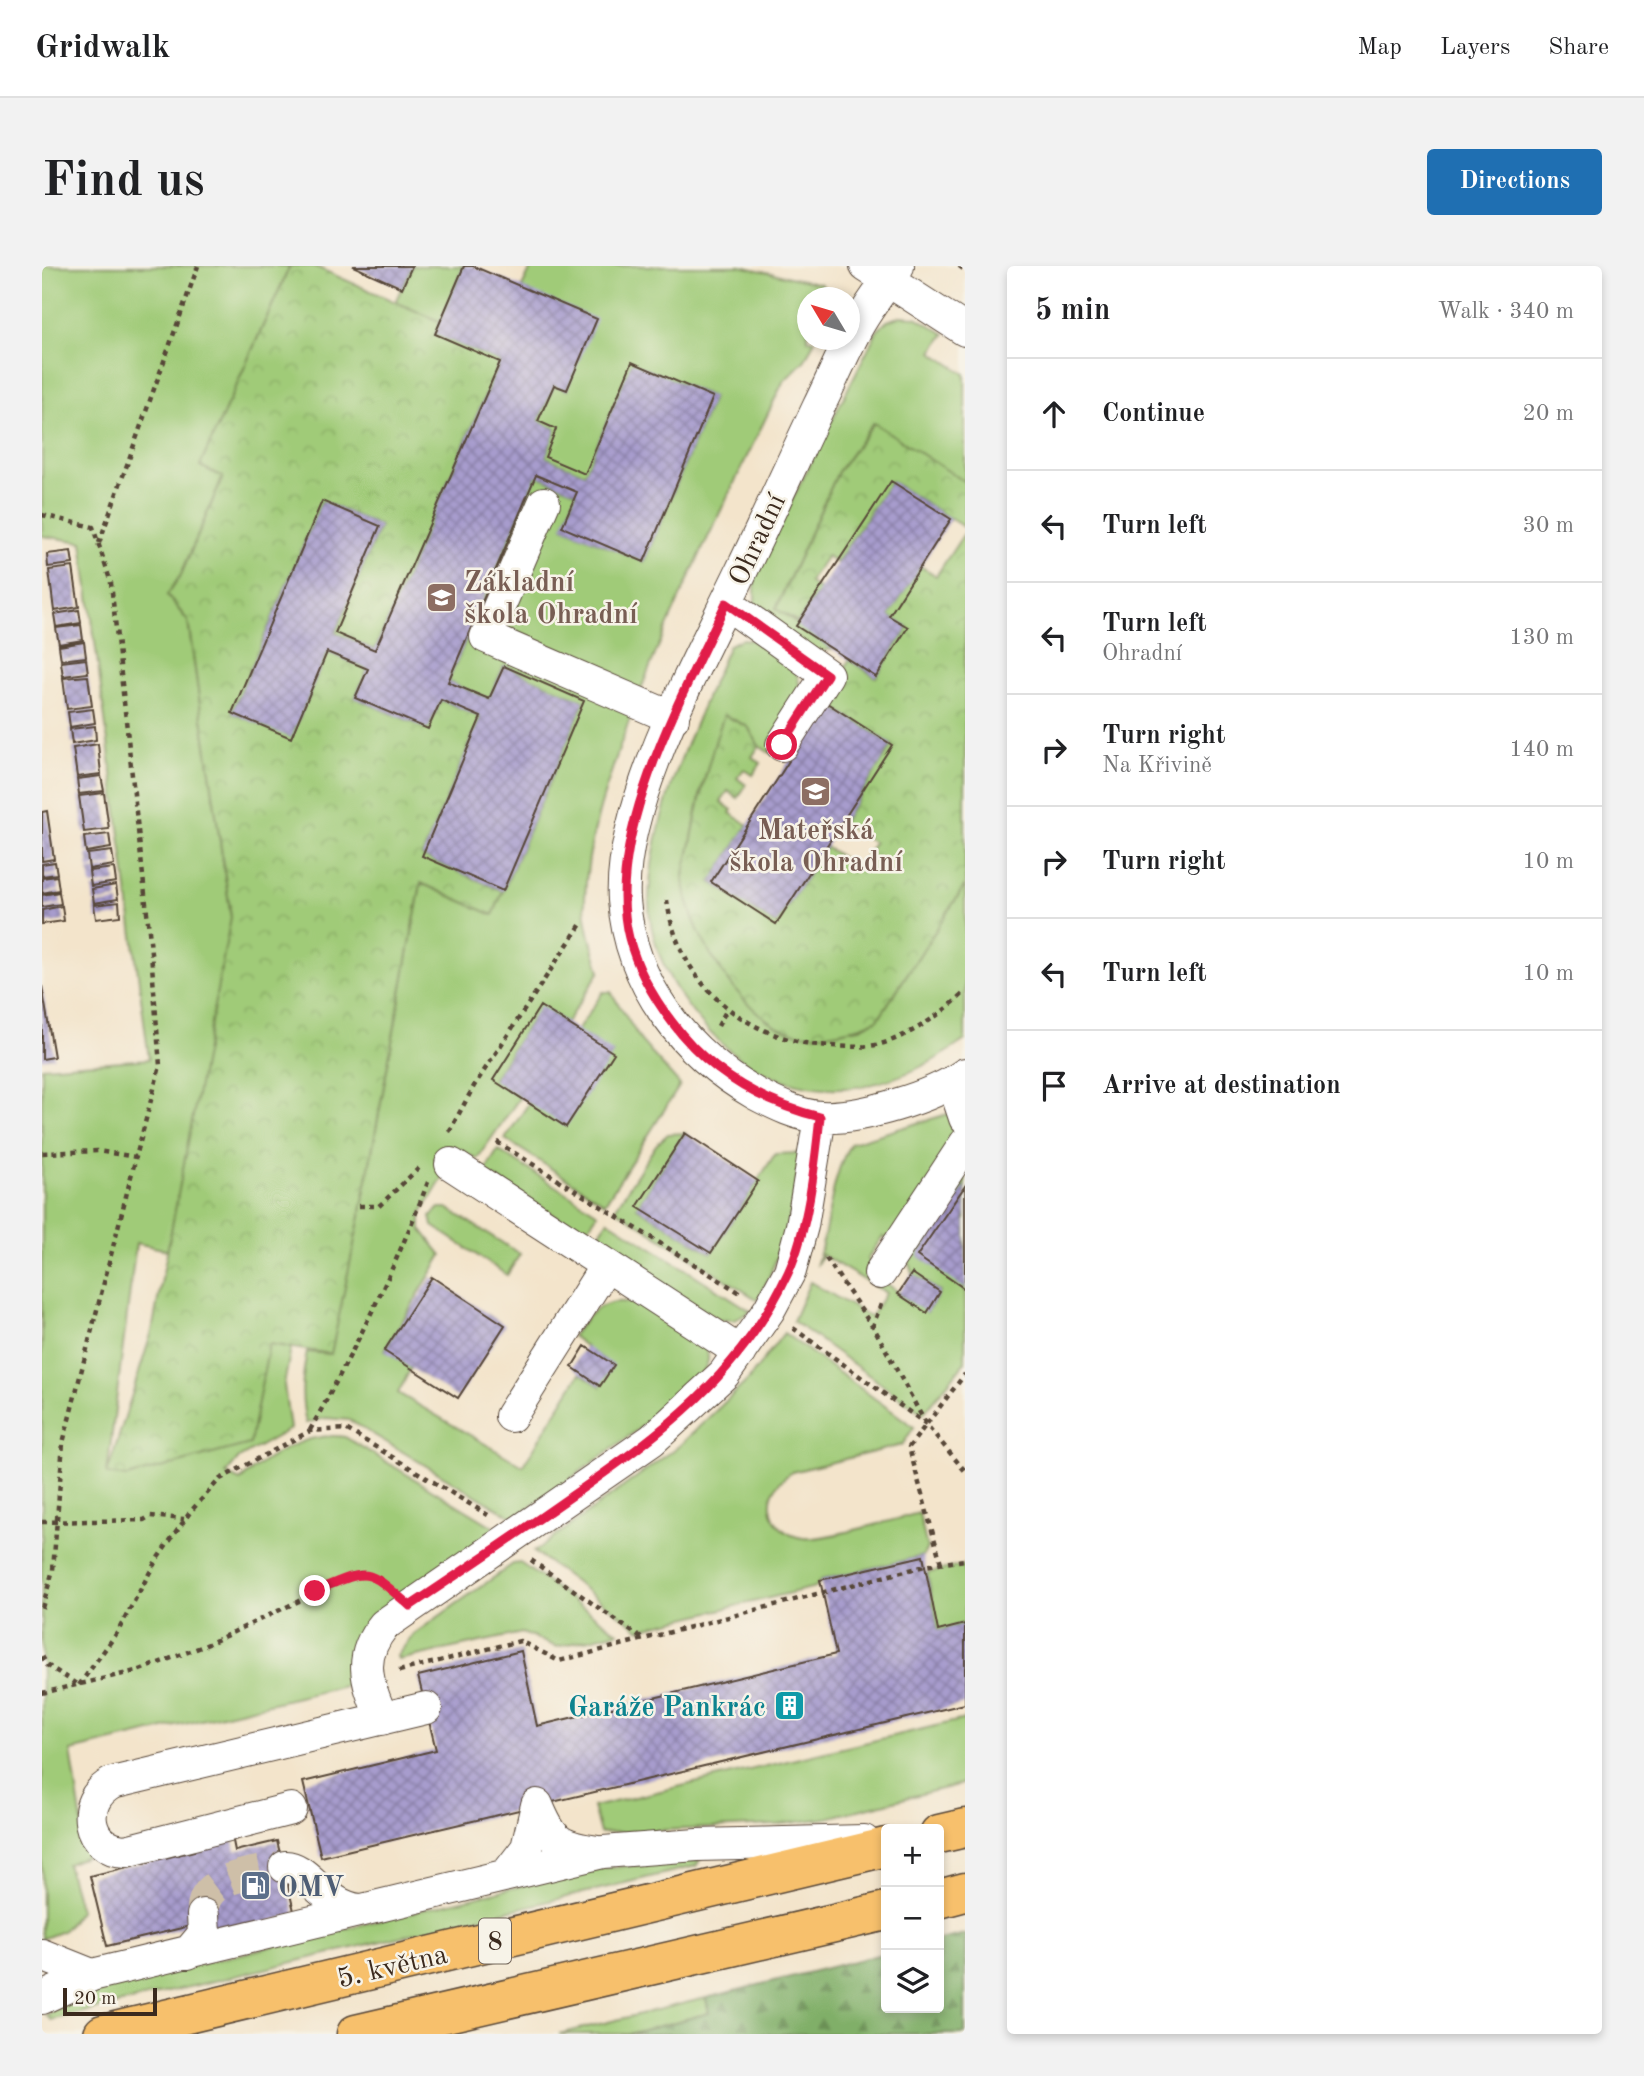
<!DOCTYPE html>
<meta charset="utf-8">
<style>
:root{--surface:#fff;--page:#f2f2f2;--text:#202124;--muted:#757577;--line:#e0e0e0;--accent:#1f6fb2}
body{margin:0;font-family:"Old Standard TT",serif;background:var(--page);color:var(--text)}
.controls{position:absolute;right:21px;bottom:21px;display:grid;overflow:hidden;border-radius:7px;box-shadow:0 4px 10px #0003}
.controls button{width:63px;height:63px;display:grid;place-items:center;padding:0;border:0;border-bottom:2px solid var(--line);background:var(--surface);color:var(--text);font:35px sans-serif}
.compass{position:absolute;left:755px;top:21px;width:63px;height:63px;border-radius:50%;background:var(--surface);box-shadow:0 4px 10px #0003;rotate:308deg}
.scale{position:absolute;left:21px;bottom:18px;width:94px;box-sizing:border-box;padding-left:7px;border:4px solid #3b2a1e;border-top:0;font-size:19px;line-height:24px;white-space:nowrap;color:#3b2a1e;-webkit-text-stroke:5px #f7f3e8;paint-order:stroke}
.stop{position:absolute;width:21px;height:21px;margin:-16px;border:5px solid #e11d48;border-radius:50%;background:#fff}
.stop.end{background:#e11d48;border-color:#fff;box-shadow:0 2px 7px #0008}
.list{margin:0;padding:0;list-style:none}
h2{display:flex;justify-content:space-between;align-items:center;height:91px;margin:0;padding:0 28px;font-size:30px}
h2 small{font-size:23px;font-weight:400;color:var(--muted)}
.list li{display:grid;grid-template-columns:46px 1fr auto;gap:21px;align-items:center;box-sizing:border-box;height:112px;padding:0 28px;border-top:2px solid var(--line)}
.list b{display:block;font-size:26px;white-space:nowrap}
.list p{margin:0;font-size:23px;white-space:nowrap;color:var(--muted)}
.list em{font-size:23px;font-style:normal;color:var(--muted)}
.icon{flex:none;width:38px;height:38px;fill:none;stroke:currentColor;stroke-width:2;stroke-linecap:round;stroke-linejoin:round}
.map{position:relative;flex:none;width:923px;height:1768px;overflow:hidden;border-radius:7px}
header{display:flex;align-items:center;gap:42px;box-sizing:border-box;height:98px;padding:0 35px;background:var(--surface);border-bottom:2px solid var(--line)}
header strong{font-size:33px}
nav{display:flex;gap:38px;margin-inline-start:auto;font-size:24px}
.intro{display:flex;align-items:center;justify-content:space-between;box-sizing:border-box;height:168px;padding:0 42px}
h1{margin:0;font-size:49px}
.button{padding:18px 32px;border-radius:7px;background:var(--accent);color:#fff;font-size:24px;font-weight:700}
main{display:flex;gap:42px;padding:0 42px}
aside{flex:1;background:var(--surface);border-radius:7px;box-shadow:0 4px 10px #0003}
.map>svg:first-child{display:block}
.green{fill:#a0cb78;stroke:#6e7a4b;stroke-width:2}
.forest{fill:url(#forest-firs);stroke:#5e6c43;stroke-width:2}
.park{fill:url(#park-crowns);stroke:#6e7a4b;stroke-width:2}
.building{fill:url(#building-cross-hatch)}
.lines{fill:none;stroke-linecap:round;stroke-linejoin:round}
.minor-tunnel{stroke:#cebfa8;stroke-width:32;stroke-dasharray:32 16;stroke-linecap:butt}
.minor-casing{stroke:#574638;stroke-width:34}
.major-casing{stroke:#574638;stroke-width:41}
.highway-casing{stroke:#574638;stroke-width:41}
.path{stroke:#574638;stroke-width:4.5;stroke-dasharray:5 5;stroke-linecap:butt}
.minor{stroke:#fff;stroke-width:32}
.major{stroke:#f7c06c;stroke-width:38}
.highway{stroke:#f7c06c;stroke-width:38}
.route{stroke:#e11d48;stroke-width:9}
.labels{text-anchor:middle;stroke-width:5;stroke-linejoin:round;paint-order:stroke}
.shield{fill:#f7f3e8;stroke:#73665b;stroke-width:2}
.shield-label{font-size:26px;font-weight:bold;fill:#3b2a1e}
.street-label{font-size:28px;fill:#3b2a1e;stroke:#f7f3e8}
.education-label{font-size:28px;font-weight:bold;fill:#785e54;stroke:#f7f3e8;text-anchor:start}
.culture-label{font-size:28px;font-weight:bold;fill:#0d838f;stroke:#f7f3e8;text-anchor:end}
.service-label{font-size:28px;font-weight:bold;fill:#4e5e75;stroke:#f7f3e8;text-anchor:start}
</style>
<header>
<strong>Gridwalk</strong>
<nav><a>Map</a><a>Layers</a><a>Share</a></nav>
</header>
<div class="intro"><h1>Find us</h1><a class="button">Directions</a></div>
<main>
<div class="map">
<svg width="923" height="1768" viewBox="0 0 923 1768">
<defs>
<pattern id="forest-firs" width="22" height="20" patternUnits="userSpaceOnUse" patternTransform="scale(1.75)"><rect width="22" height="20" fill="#80af68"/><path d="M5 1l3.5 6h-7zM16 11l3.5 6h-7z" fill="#6a8f55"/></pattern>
<pattern id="park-crowns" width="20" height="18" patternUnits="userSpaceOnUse" patternTransform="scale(1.75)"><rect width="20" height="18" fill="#a0cb78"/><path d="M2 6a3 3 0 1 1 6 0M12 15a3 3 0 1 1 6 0" fill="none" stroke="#8bae67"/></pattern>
<pattern id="building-cross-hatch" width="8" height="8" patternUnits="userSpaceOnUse" patternTransform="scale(1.75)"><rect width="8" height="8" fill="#a79ccd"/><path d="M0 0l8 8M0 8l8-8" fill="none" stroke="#897fa6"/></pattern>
</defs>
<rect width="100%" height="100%" fill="#f7f3e8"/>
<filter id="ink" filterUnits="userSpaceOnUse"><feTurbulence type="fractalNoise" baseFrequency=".0143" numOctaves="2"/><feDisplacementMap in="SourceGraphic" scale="14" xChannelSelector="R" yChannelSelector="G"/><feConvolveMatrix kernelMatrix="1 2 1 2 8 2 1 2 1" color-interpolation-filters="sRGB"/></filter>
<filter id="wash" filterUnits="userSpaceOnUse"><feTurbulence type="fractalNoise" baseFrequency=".00686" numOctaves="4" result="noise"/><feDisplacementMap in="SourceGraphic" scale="28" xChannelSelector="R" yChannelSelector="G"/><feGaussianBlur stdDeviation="1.57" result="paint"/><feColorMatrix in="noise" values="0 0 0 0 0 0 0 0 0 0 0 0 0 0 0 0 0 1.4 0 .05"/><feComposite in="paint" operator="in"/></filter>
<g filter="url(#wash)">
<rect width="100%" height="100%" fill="#f3e4cb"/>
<path class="green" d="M0,0H248L158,200L181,210L139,309L125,329L146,355L189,651L297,675L125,984L94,977L65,1207L85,1211L227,1077L249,1082L242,1119L248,1163L197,1192L184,1208L198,1215C225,1190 265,1165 303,1171L455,1263L314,1393L311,1418L29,1485L45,1590L25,1598L38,1644L21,1665L0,1673V801L107,793L40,276L0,270Z
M370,0H422L399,56L353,36Z
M490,0H698L779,18L789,31L766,32V74H773L763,94L741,116C686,232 625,347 582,469C563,523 545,575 543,632C542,656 551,682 558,705L524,757L498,741L451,813L478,831L435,893L418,883L379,948V963L400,989L343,1084L369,1102L356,1127L481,1200L538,1107L558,1120L543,1080L530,1070C537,1062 544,1051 552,1045C588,1017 631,1059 661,1078C665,1084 668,1091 665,1098C656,1128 505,1228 472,1252L307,1154L284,1152L264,1157C258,1131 260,1111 265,1086L288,1088L320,940L379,617L451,649L542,435L462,400L447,433L406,416L494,209L535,226L521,261L602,296L671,131L590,97L543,208L503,191L514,163L496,155L512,119L525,124L480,21Z
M859,50L874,51L903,68L890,86L923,108V216L831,157L796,206L734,342L790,383L768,388L713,342V308L835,65L845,55Z
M700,373C712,373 720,378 731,384C780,410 749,452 728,487L717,480L706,461L682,449L659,525L642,613L776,768L818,762L836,753L923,619V774C825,846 719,840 645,739C624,711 607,671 607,636C609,545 652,462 687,379Z
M561,726H569L599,775L638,819L563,937L463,873Z
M909,847L914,879L849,975L841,970L825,993L832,999L828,1006L885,1046L898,1026L870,1007L863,984L923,895V1096L881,1148L751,1055L768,1016L828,1051L844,1027L780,989L774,1000C788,961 787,913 809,877Z
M643,867L595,941L669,987L733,888L758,887C751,946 743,980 716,1034L573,943L614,879L626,868Z
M456,884L556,947L542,968L443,905Z
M397,942H405L478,988L465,1009L391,960L389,950Z
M566,954L709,1045L693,1054H677L553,975Z
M742,1067L872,1161L860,1179L750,1206C738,1214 727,1225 729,1241C731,1259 745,1270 761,1272C780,1275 854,1253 877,1247L885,1282L881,1290L778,1314L774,1321L597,1363L492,1286L637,1180L706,1114Z
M478,1297L576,1366L515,1381L480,1367L356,1394L355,1390L372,1368L471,1298Z
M923,1299V1358L896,1365L885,1307Z
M923,1453V1517L785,1552L734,1559L558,1567L551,1541Z
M658,1594L654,1600L9,1754L4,1749L51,1724L549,1603Z
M664,1732L667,1747L587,1768H517Z"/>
<path class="forest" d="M923,1668V1768H587L667,1747L664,1732L844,1687V1742H897V1674Z"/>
<path class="park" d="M248,0H272L399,56L394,68L458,96L333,384L293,367L338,260L280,235L190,447L249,471L285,386L326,403L313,432L386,463L399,434L439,451L380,590L461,625L451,649L379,617L320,940L289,1088L227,1078L208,1178L85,1211L65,1208L110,1065L189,651L146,355L125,329L139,309L181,211L158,200Z
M832,157L923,216V262L849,215L795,297L785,290L767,316L778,324L756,356L734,343L796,206Z
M923,266V619L836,753C808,767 763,776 733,759C691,734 646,663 642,614C641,603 647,589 649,578C657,533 667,491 682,449L706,461L717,480L710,491L719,497L711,509L702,503L695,512L704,519L696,532L686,525L679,536L690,544L688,547L706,559L669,616L734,658L784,581L816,602L832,577L800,557L850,479L785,437L807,394L834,411L866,361L847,350L878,300L894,310Z"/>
<g id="blocks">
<path class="building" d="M311,0H370L360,22Z
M422,0H431L555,53L525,124L512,119L496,155L514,163L503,191L543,208L590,96L671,131L602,296L520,261L535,226L494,209L406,416L447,433L462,400L542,435L461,625L380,590L439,451L399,434L386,463L313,432L326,403L285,386L249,472L190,447L280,235L338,260L293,367L333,384L458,96L393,68Z
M849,215L909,253L847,350L866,361L834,411L754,360Z
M29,285L31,298L6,301L5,288Z
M31,301L37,341L12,345L7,304Z
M37,344L39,357L14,361L12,348Z
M39,359L41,374L17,378L14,362Z
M42,376L44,391L19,394L17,380Z
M44,393L46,407L21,410L19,396Z
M46,410L50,440L25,443L21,412Z
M785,437L850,479L734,658L669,616L747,495L743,492Z
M51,443L53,457L28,461L26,446Z
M53,460L54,474L30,478L28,463Z
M56,478L59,508L35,511L31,482Z
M59,510L62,525L37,528L35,513Z
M62,527L67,563L42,566L37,530Z
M5,545L12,593L0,595V546Z
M67,568L69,582L44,586L42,571Z
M70,585L72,599L47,603L45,588Z
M13,596L15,608L0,610V598Z
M72,602L74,616L49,620L47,605Z
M15,610L17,624L0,627V612Z
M74,619L76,633L52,637L50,623Z
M17,626L19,638L0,641V629Z
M77,636L78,650L54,653L52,639Z
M20,640L22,655L0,658V644Z
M0,720L12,791L0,793Z
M498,740L572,787L524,861L451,814Z
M643,867L716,915L669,987L595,941Z
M923,920V1023L875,990Z
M870,1007L898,1026L885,1047L856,1028Z
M390,1011L463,1059L416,1132L342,1085Z
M543,1080L572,1099L558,1120L530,1101Z
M881,1290L896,1365L923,1358V1438L279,1591L261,1516L394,1484L376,1410L479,1385L495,1460L794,1388L778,1314Z
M190,1570L193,1585L235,1575L253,1649L174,1669L152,1659L65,1680L48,1610L152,1585L150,1579Z"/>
</g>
</g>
<g filter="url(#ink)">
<use href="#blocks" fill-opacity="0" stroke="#574638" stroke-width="2"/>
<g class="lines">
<path class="minor-tunnel" d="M161,1649C157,1609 216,1607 243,1601"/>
<defs>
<path id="minor" d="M824,0L923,64
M856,0C842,21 826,41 814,63C800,89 789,116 776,142C750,197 725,252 699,306C658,392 576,539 582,634C588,718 642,787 714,828C733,838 757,850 779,851C819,853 891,831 923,808
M502,237L444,371L631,452
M684,337L785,409L740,479
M911,816L923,852
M409,898L698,1086
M838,1007L923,878
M469,1150L564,1000
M340,1453C326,1417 314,1393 342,1359L610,1174L682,1108L727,1044L748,1005L760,960L778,851
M249,1543L84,1585C44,1584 36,1535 70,1517L384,1442
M243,1601C265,1600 283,1641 318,1644
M465,1608L485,1582L495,1539C510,1576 517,1581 556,1586
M146,1687L162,1668L161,1649
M0,1689L50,1709
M0,1732L50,1709L561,1586L655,1579L822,1575"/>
<path id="major" d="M897,1633L923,1626
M314,1768L844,1645"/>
<path id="highway" d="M897,1568L923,1562
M61,1768L844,1581"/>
</defs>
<use href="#minor" class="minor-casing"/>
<use href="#major" class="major-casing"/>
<use href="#highway" class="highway-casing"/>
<path class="path" d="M917,0L923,4
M0,249L51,261L69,317L108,674L118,800L94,891L56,885L0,887
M57,277L156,0
M625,634C636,719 706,776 789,780C807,781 825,782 842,777C871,768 901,747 923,726
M676,760L685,743
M407,866L432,820L539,658
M455,876L700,1028
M317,940H337L379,900
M784,992L830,1060
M839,1038L831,1060L884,1158L923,1205
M751,1062L884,1158
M268,1164C313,1083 353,1003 386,916
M0,1256L102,1254L108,1250L142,1253
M489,1294L602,1374
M899,1297L867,1181L923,1108
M0,1342L11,1304L21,1177L94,891
M0,1390L5,1399L36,1419
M357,1405L478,1375L517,1395L883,1300L923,1294
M37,1419L75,1367L115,1293L149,1245L178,1213L268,1165L304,1163L446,1249
M0,1427L98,1404L162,1380L316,1307L336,1312L344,1319"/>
<use href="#minor" class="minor"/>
<use href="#major" class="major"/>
<use href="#highway" class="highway"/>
</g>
</g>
<g class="lines" filter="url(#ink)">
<path class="route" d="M273,1325C328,1302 323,1301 368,1340C422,1304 477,1267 531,1229C621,1166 698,1110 746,1007C766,964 773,899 778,851C719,836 667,806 630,756C611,731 595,703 587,672C561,571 642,427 684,337L785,409L740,479"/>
</g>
<defs>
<symbol id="school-square" viewBox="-11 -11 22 22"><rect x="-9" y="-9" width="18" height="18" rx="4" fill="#8d6e63" stroke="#f7f3e8"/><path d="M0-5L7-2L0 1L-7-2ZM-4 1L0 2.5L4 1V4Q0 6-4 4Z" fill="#fff"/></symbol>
<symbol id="building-square" viewBox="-11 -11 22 22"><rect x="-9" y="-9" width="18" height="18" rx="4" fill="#0f9aa8" stroke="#f7f3e8"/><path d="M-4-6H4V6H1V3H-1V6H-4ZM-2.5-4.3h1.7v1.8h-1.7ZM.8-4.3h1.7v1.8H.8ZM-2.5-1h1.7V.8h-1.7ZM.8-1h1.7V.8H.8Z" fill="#fff"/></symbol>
<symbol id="fuel-square" viewBox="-11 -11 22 22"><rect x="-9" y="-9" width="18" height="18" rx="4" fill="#5c6f8a" stroke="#f7f3e8"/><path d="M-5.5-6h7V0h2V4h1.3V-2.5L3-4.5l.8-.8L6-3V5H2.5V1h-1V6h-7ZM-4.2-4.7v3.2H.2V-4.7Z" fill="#fff"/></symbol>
</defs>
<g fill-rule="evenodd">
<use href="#school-square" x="382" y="314" width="35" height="35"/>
<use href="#school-square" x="756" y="508" width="35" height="35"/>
<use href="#building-square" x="730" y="1422" width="35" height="35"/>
<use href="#fuel-square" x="196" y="1602" width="35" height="35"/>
</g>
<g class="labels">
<rect class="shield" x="437" y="1652.5" width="32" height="45" rx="5"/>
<g class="shield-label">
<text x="453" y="1684">8</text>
</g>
<g class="street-label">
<text transform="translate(714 273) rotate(-65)" y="10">Ohradní</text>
<text transform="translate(350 1699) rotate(-13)" y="10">5. května</text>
</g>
<g class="education-label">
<text x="422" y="325">Základní<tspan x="422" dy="32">škola Ohradní</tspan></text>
<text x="774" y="573" text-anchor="middle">Mateřská<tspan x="774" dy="32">škola Ohradní</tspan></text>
</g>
<g class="culture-label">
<text x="724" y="1450">Garáže Pankrác</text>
</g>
<g class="service-label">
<text x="236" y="1630">OMV</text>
</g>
</g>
</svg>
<div class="controls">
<button>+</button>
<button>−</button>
<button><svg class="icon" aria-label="layers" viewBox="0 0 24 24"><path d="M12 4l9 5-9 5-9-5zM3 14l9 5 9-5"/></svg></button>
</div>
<svg class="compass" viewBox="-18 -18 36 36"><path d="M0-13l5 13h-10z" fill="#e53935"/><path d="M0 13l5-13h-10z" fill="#757577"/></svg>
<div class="scale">20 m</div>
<div class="stop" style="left:740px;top:479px"></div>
<div class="stop end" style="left:273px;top:1325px"></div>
</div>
<aside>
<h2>5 min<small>Walk · 340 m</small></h2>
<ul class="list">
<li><svg class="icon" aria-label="ahead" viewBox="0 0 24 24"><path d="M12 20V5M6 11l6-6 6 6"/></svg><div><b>Continue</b></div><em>20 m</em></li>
<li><svg class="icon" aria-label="left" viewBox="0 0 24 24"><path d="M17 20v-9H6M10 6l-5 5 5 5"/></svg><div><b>Turn left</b></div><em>30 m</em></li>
<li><svg class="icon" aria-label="left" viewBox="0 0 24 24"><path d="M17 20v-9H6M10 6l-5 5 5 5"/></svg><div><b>Turn left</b><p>Ohradní</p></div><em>130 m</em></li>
<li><svg class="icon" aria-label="right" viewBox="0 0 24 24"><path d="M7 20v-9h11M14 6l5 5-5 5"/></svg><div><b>Turn right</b><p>Na Křivině</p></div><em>140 m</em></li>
<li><svg class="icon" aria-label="right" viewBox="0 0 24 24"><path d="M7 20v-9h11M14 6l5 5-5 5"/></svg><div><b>Turn right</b></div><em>10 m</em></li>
<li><svg class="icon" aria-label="left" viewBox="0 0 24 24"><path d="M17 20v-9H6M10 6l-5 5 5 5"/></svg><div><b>Turn left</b></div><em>10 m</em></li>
<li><svg class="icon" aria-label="arrive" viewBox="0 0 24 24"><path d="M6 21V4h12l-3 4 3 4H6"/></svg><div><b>Arrive at destination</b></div></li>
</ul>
</aside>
</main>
